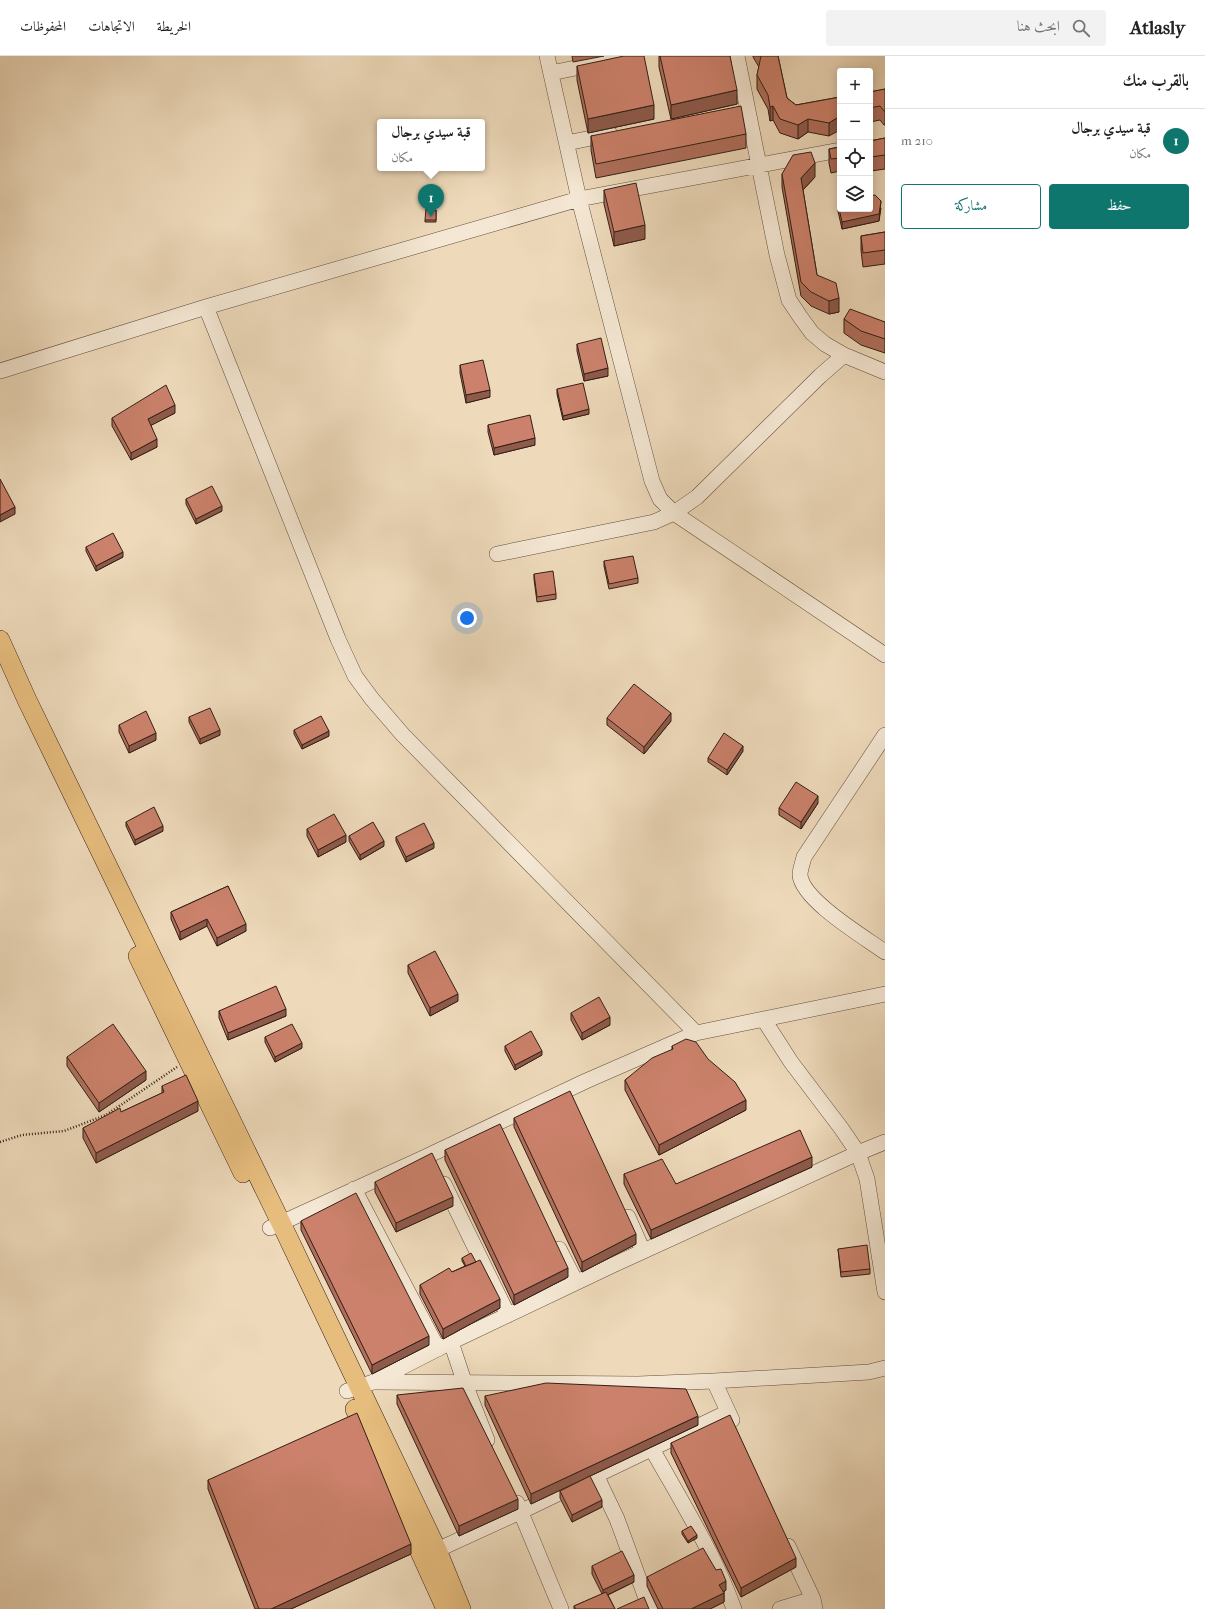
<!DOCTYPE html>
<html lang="ar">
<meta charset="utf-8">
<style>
:root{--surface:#fff;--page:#f2f2f2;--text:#222;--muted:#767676;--line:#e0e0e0;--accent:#0f766e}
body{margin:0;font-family:"IM FELL French Canon",Amiri,serif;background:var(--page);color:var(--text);direction:rtl}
.controls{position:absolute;right:12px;top:12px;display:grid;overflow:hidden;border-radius:4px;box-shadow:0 2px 10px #0003}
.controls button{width:36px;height:36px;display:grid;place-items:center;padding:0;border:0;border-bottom:1px solid var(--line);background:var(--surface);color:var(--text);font:20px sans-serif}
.you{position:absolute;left:467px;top:562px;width:14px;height:14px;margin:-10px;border:3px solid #fff;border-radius:50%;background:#1a73e8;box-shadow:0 0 0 6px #1a73e833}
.badge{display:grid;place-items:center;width:26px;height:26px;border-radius:50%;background:var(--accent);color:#fff;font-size:13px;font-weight:700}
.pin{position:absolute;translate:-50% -33px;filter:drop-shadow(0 1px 2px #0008)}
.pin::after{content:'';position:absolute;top:21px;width:14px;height:12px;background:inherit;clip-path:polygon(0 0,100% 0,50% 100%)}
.popup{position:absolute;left:377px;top:63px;width:108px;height:52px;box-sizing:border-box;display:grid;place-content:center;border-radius:4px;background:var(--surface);filter:drop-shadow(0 1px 3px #0005);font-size:13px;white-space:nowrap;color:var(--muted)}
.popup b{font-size:15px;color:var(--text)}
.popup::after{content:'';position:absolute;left:50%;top:100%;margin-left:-8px;border:8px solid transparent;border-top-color:var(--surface)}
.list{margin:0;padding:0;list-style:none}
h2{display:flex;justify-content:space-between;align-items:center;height:52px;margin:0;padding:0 16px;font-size:17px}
h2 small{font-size:13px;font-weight:400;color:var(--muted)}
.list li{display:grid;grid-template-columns:26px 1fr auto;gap:12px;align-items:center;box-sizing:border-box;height:64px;padding:0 16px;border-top:1px solid var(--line)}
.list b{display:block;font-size:15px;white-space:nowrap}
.list p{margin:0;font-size:13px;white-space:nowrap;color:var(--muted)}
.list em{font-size:13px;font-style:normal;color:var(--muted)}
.actions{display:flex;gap:8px;padding:12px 16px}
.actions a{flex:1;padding:9px 0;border:1px solid var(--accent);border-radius:4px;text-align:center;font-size:14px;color:var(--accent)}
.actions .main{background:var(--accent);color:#fff}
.icon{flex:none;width:22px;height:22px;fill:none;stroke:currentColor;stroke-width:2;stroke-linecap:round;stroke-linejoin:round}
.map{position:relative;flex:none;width:885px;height:1553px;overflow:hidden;direction:ltr}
header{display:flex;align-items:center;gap:24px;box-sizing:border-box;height:56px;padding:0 20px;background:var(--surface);border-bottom:1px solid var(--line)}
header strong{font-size:19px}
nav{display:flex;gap:22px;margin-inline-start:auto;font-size:14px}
.search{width:280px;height:36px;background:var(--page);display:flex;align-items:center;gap:10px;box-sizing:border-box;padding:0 14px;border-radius:4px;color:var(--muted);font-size:15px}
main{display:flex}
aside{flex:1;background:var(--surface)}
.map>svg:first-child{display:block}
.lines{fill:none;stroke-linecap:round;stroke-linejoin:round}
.minor-casing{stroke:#624e3f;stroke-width:16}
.major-casing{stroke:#331f16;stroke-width:20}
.path{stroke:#331f16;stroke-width:2.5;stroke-dasharray:1 2;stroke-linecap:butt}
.minor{stroke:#f4e7d3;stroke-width:15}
.major{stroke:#e7bd7e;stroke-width:19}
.wall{fill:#af6f5c;stroke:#331f16}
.shaded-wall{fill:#8e5a4b;stroke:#331f16}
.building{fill:#cb816b;stroke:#331f16}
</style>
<header>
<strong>Atlasly</strong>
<div class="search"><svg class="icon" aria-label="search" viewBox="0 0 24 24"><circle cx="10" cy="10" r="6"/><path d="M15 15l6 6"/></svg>ابحث هنا</div>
<nav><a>الخريطة</a><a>الاتجاهات</a><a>المحفوظات</a></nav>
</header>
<main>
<aside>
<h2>بالقرب منك<small></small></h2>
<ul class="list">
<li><span class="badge">1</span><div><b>قبة سيدي برجال</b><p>مكان</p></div><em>210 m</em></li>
</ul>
<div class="actions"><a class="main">حفظ</a><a>مشاركة</a></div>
</aside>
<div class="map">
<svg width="885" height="1553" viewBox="0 0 885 1553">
<rect width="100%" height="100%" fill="#eedabb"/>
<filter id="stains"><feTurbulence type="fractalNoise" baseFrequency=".005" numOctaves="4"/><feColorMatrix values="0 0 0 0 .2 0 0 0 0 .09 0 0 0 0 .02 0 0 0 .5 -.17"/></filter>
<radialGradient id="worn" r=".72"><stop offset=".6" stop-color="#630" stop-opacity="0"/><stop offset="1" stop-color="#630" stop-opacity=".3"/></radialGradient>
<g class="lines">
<defs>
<path id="minor" d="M547,0L579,143L652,425L660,443L674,457L885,599
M737,0L777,199L789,244L801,262L812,277L825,288L844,299L885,316
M551,17L634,0
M567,87L610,78
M206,251L338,583L355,620L372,643L403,679L696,977
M0,315L206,251L579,143L840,94
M497,498L654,466L674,457L697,441L820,320L844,299
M885,679L804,801C803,806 800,813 800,819C802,844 864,881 885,896
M764,964L791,1006L841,1072L858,1097L867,1123L885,1236
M444,1128L508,1259
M354,1133L438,1293
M628,1161L643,1195
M270,1172L421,1103L586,1025L696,977L885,938
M559,1193L576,1226
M451,1286L465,1328L487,1384
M714,1325L732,1364
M376,1326L638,1328L714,1325L869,1316L885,1312
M347,1335L373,1326L451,1286L613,1209L858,1097L885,1086
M652,1393C681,1445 714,1497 734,1553
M596,1419L617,1463L650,1553
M517,1447L561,1553
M788,1490L813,1543L815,1553
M437,1494L522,1455L728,1356
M780,1553L813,1543"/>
<path id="major" d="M0,584L27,644L281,1167L437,1494L461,1553
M138,900L243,1117
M355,1353L446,1553"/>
</defs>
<use href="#minor" class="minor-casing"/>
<use href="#major" class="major-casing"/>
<path class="path" d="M0,1086L22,1079L64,1075L106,1059L177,1011"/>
<use href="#minor" class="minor"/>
<use href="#major" class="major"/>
</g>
<path class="wall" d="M572,0H604L573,6Z
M659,0H730L737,48L671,63L659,11Z
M753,0H778L787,42L796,49L840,41L829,80L808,76L798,83L780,77L773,64L770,65L768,53L757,33V19L759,11L753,1Z
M577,10L654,63L588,77L577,24Z
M885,33V69H884L880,64L870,66V36Z
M746,78V92L596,122L591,94V80Z
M885,82V113L871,115V120H870V85Z
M840,91V115L831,117L829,107V93Z
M782,118L815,121L803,134L817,219L839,256L829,258L811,250L801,240L782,131Z
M604,134L645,183L614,190L604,148Z
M838,148L881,152L879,165L842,173L838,155Z
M436,154V166H425V164Z
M885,176V208L863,211L861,194V180Z
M844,263L885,266V297L861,289L844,277Z
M577,288L608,320L584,325L577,295Z
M460,309L490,341L466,347L460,317Z
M557,333L589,358L563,364L557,338Z
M175,357L151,369L157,391L131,404L112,370V362Z
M488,369L535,389L494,399L488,376Z
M186,443L222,455L196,468L186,448Z
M86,491L123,501L96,515L86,495Z
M604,505L638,522V527L609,533L604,510Z
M534,518L556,538V543L537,546L534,523Z
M189,661L220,679L200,688L189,666Z
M607,662L671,665L644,698L607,669Z
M119,669L156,684L129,697L119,676Z
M294,674L329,680L302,693L294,678Z
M743,695L727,719L708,706V702Z
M818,747L801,773L779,759V752Z
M126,766L163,775L135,789L126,770Z
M307,773L346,786L318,801L307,780Z
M349,780L384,790L360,804L349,785Z
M396,781L434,792L406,806L396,785Z
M228,830L246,875L217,890L207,870L180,884L171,863V856Z
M408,909L458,945L430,960L408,917Z
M219,955L286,960L228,984L219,962Z
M571,957L610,969L582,984L571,964Z
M265,981L302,992L275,1006L265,986Z
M505,990L542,999L515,1014L505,995Z
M672,990L746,1054L659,1099L625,1034V1024L672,994Z
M67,1001L146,1024L99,1056L67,1010Z
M162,1030L198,1055L96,1107L83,1082V1072L121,1056L162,1037Z
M514,1062L636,1188L582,1216L514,1071Z
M445,1094L568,1221L514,1249L445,1104Z
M812,1111L651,1183L624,1128V1118L676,1128Z
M375,1126L453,1150L396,1176L375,1136Z
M301,1165L429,1289L372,1318L301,1174Z
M838,1193L870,1213V1218L841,1221Z
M462,1202L500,1252L443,1283L420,1238V1229L452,1216L465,1210L462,1205Z
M397,1339L518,1453L459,1480L397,1348Z
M485,1340L698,1369L531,1448L485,1349Z
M671,1387L796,1511L741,1541L671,1397Z
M208,1424L411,1498L291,1553H255L208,1433Z
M560,1435L602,1451L572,1466L560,1442Z
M682,1475L697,1482L688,1487L682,1478Z
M592,1510L634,1526L608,1539L615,1553H574V1550L602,1538L592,1518Z
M647,1521L726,1534L724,1536V1546L710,1553H658L647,1530Z"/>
<path class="shaded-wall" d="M737,34V48L671,63V49Z
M654,49V63L588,77V63Z
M773,50V64L770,65V51Z
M840,60V74L829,80V67Z
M808,63V76L798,83V69Z
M815,107V121L801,136V122Z
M881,145L879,165L842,173V166Z
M645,169V183L614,190V176Z
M839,242V256L829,258V245Z
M608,312V320L584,325V318Z
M490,334V341L466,347V339Z
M175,349V357L148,371V363Z
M589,353V358L563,364V360Z
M535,382V389L494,399V392Z
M157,383V391L131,404V397Z
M222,450V455L196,468V463Z
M15,451V458L0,466V459Z
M123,496V501L96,515V510Z
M671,657V665L644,698V691Z
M220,674V679L200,688V683Z
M329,675V680L302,693V689Z
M156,677V684L129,697V690Z
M743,690V695L727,719V714Z
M818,740V747L801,773V766Z
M163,770V775L135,789V784Z
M346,779V786L318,801V794Z
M384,785V790L360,804V799Z
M434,787V792L406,806V801Z
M207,863V870L180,884V876Z
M246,868V875L217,890V882Z
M458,938V945L430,960V952Z
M286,953V960L228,984V977Z
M610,961V969L582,984V977Z
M302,987V992L275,1006V1001Z
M542,995V999L515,1014V1009Z
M146,1015V1024L99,1056V1047Z
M746,1044V1054L659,1099V1089Z
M198,1045V1055L96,1107V1097Z
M812,1101V1111L651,1183V1174Z
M453,1141V1150L396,1176V1167Z
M636,1178V1188L582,1216V1206Z
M568,1212V1221L514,1249V1239Z
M500,1243V1252L443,1283V1273Z
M429,1280V1289L372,1318V1309Z
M698,1360V1369L531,1448V1438Z
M518,1443V1453L459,1480V1470Z
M602,1444V1451L572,1466V1459Z
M697,1479V1482L688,1487V1485Z
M411,1488V1498L291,1553H271Z
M796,1502V1511L741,1541V1532Z
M634,1519V1526L603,1541V1534Z
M726,1525V1534L719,1538V1529Z
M724,1537V1546L710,1553H691Z"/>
<path class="building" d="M624,0H644L654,49L588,63L577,10Z
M660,0H730L737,34L671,49Z
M761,0H778L787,42L796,49L840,41V60L829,67L808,63L798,69L780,63L773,50L770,51L768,39L757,19Z
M885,33V55H884L880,50L870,52V36Z
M741,50L746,78L596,108L591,80Z
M885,82V99L871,101V106L870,107V85Z
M840,91V102L831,103L829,93Z
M811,96L815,107L801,122L817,219L836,227L839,242L829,245L811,236L801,226L782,118L793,99Z
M636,127L645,169L614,176L604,134Z
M875,139L881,145L879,158L842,166L838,148L840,147V153H870V140Z
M426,153L436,154V164H425Z
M885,176V194L863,197L861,180Z
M850,253L885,266V283L861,275L844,263Z
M601,282L608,312L584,318L577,288Z
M483,304L490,334L466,339L460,309Z
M583,327L589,353L563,360L557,333Z
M166,329L175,349L148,363L157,383L131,397L112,362Z
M530,359L535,382L494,392L488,369Z
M0,423L15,451L0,459Z
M212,430L222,450L196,463L186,443Z
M113,477L123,496L96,510L86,491Z
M633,500L638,522L609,528L604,505Z
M553,515L556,538L537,541L534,518Z
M634,628L671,657L644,691L607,662Z
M210,652L220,674L200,683L189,661Z
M146,655L156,677L129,690L119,669Z
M321,660L329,675L302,689L294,674Z
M724,677L743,690L727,714L708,702Z
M796,726L818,740L801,766L779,752Z
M154,751L163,770L135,784L126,766Z
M334,758L346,779L318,794L307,773Z
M373,766L384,785L360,799L349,780Z
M424,767L434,787L406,801L396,781Z
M228,830L246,868L217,882L207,863L180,876L171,856Z
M435,895L458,938L430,952L408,909Z
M276,930L286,953L228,977L219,955Z
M599,941L610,961L582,977L571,957Z
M113,968L146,1015L99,1047L67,1001Z
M292,968L302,987L275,1001L265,981Z
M531,975L542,995L515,1009L505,990Z
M686,983L696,986L708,1003L735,1026L746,1044L659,1089L625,1024L652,1002L673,993L672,990Z
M186,1019L198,1045L96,1097L83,1072L120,1052L121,1056L164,1036L162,1030Z
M570,1035L636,1178L582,1206L514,1062Z
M500,1068L568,1212L514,1239L445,1094Z
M800,1074L812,1101L651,1174L624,1118L662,1103L676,1128Z
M432,1097L453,1141L396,1167L375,1126Z
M356,1137L429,1280L372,1309L301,1165Z
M867,1189L870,1213L841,1216L838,1193Z
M471,1197L476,1206L466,1210L462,1202Z
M480,1204L500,1243L443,1273L420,1229L449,1212L452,1216Z
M546,1327L686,1333L698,1360L531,1438L485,1340Z
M463,1332L518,1443L459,1470L397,1339Z
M357,1357L411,1488L271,1553H259L208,1424Z
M730,1359L796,1502L741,1532L671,1387Z
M590,1420L602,1444L572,1459L560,1435Z
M691,1470L697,1479L688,1485L682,1475Z
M703,1492L716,1514L721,1513L726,1525L719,1529L724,1537L691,1553H663L647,1521Z
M622,1495L634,1519L603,1534L592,1510Z
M606,1536L615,1553H576L574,1550Z
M644,1541L649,1553H617Z"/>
<rect width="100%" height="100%" filter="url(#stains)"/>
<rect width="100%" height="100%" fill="url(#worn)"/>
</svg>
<div class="controls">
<button>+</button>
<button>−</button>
<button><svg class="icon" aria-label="locate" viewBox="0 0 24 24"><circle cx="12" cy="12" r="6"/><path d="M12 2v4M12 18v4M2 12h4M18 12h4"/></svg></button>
<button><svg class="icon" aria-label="layers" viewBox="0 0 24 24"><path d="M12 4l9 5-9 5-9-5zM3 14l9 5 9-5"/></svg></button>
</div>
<div class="you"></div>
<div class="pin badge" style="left:431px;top:161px">1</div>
<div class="popup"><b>قبة سيدي برجال</b>مكان</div>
</div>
</main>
